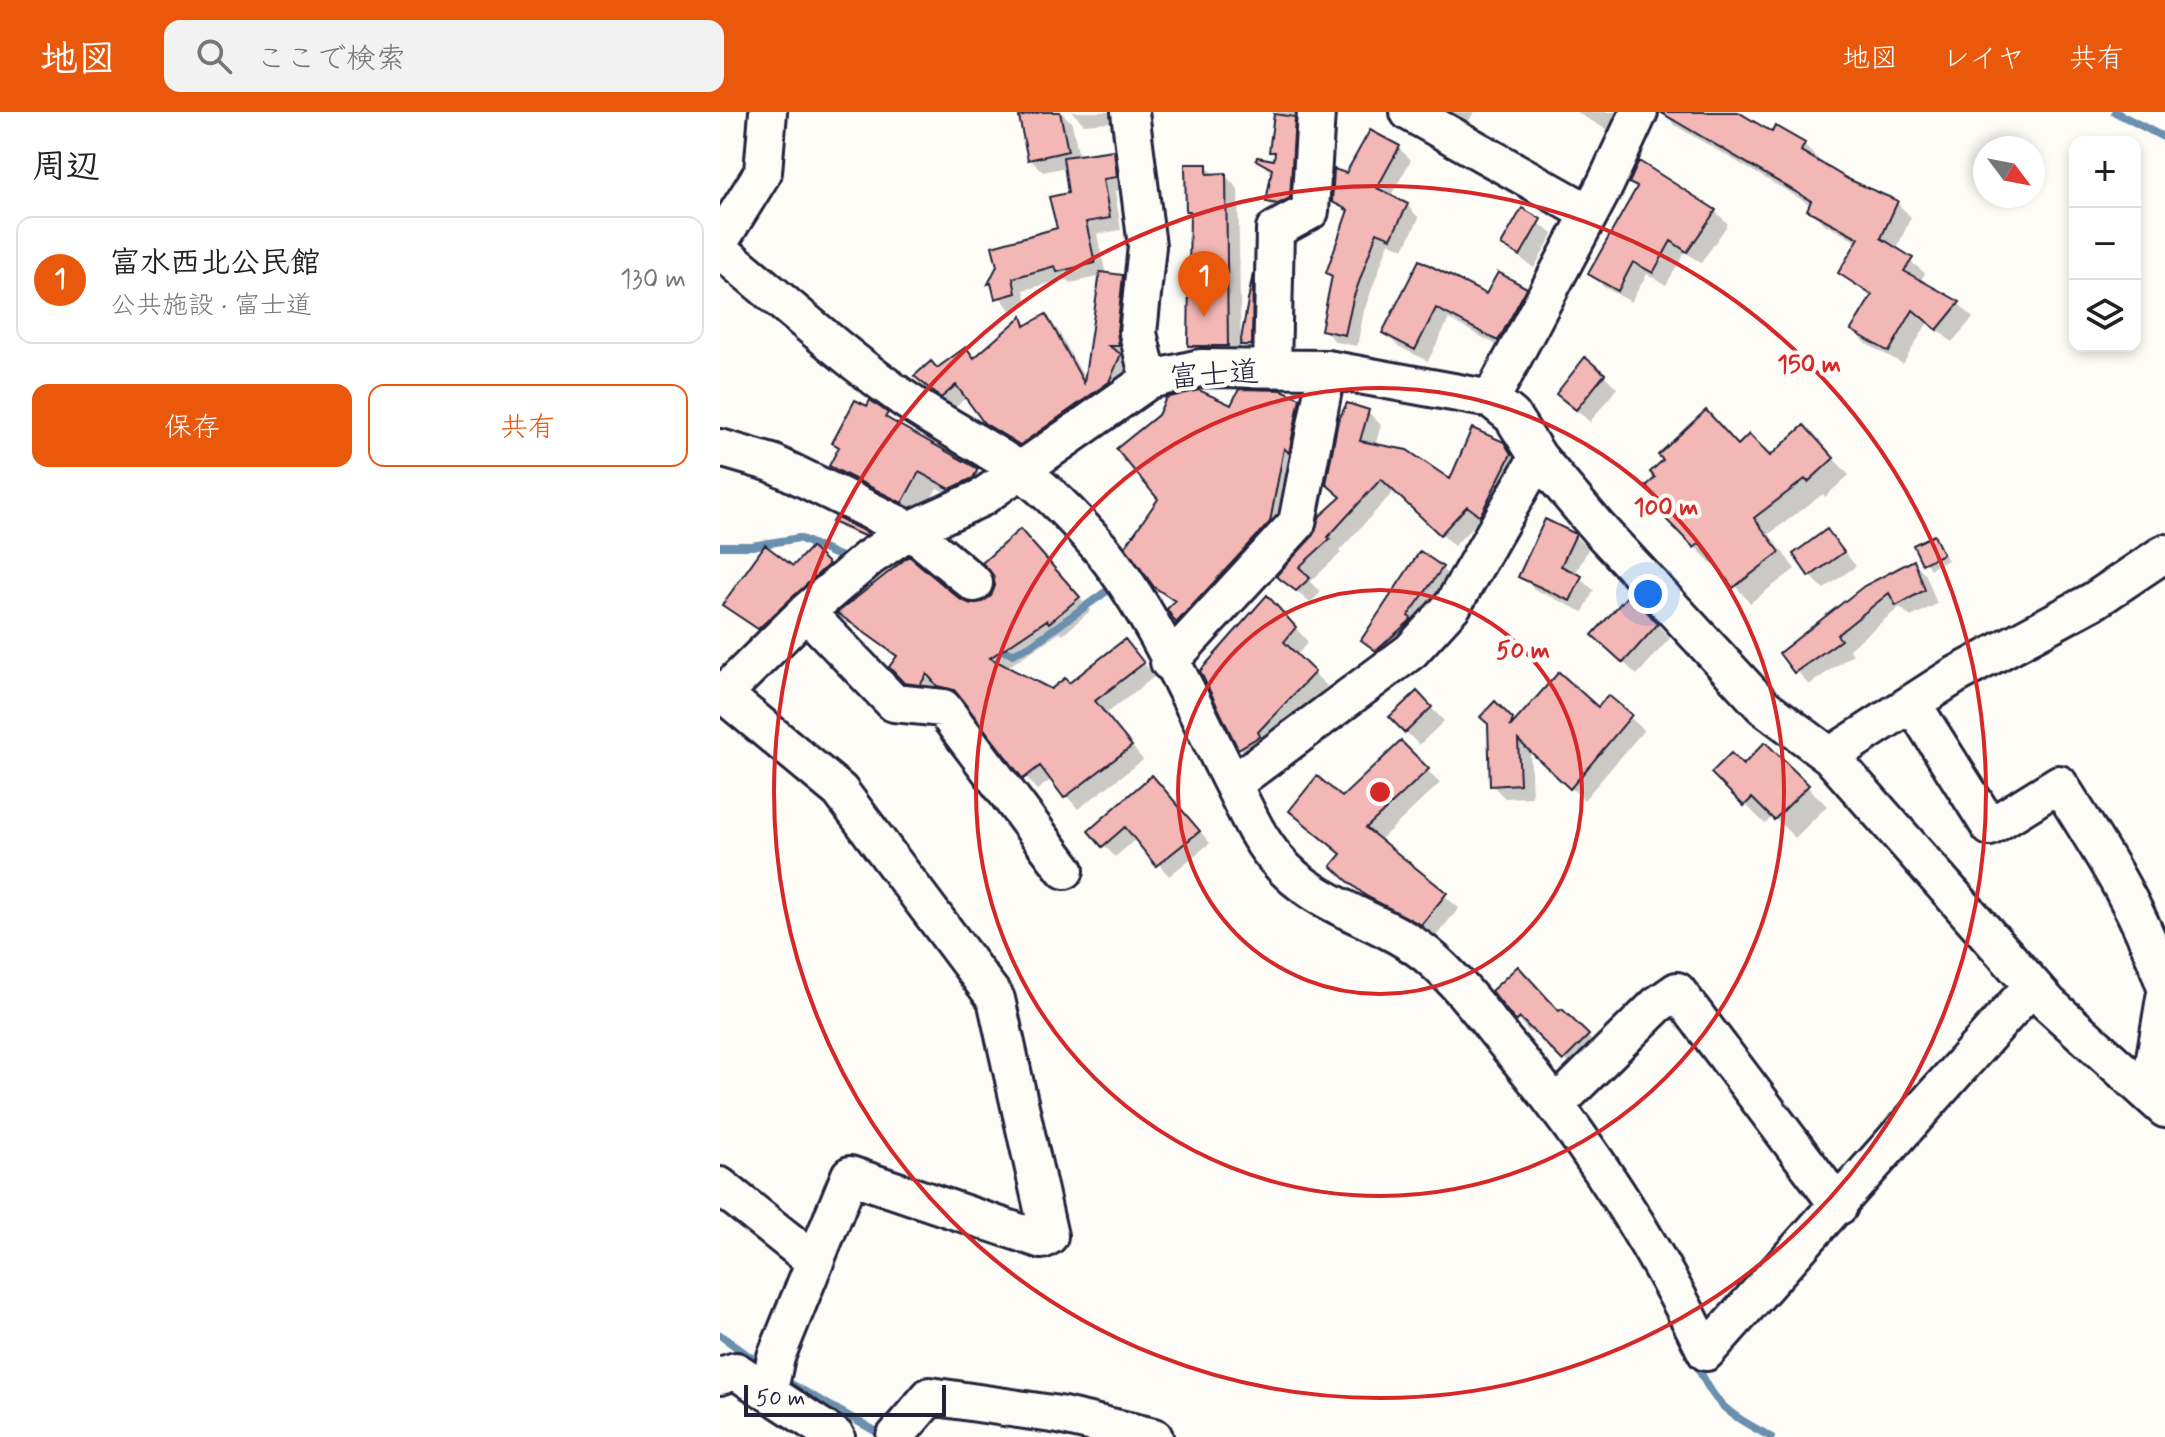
<!DOCTYPE html>
<html lang="ja">
<meta charset="utf-8">
<style>
:root{--surface:#fff;--page:#f2f2f2;--text:#222;--muted:#767676;--line:#e0e0e0;--accent:#ea580c}
body{margin:0;font-family:Mynerve,"Klee One",sans-serif;background:var(--page);color:var(--text)}
.controls{position:absolute;right:24px;top:24px;display:grid;overflow:hidden;border-radius:16px;box-shadow:0 4px 12px #0003}
.controls button{width:72px;height:72px;display:grid;place-items:center;padding:0;border:0;border-bottom:2px solid var(--line);background:var(--surface);color:var(--text);font:40px sans-serif}
.compass{position:absolute;left:1253px;top:24px;width:72px;height:72px;border-radius:50%;background:var(--surface);box-shadow:0 4px 12px #0003;rotate:122deg}
.scale{position:absolute;left:24px;bottom:20px;width:202px;box-sizing:border-box;padding-left:8px;border:4px solid #22223b;border-top:0;font-size:22px;line-height:28px;white-space:nowrap;color:#22223b;-webkit-text-stroke:6px #fdfcf7;paint-order:stroke}
.you{position:absolute;left:928px;top:482px;width:28px;height:28px;margin:-20px;border:6px solid #fff;border-radius:50%;background:#1a73e8;box-shadow:0 0 0 12px #1a73e833}
.badge{display:grid;place-items:center;width:52px;height:52px;border-radius:50%;background:var(--accent);color:#fff;font-size:26px;font-weight:700}
.pin{position:absolute;translate:-50% -66px;filter:drop-shadow(0 2px 4px #0008)}
.pin::after{content:'';position:absolute;top:42px;width:28px;height:24px;background:inherit;clip-path:polygon(0 0,100% 0,50% 100%)}
.list{margin:0;padding:0;list-style:none}
h2{display:flex;justify-content:space-between;align-items:center;height:104px;margin:0;padding:0 32px;font-size:34px}
h2 small{font-size:26px;font-weight:400;color:var(--muted)}
.list li{display:grid;grid-template-columns:52px 1fr auto;gap:24px;align-items:center;box-sizing:border-box;height:128px;margin:0 16px 16px;padding:0 16px;border:2px solid var(--line);border-radius:16px}
.list b{display:block;font-size:30px;white-space:nowrap}
.list p{margin:0;font-size:26px;white-space:nowrap;color:var(--muted)}
.list em{font-size:26px;font-style:normal;color:var(--muted)}
.actions{display:flex;gap:16px;padding:24px 32px}
.actions a{flex:1;padding:18px 0;border:2px solid var(--accent);border-radius:16px;text-align:center;font-size:28px;color:var(--accent)}
.actions .main{background:var(--accent);color:#fff}
.icon{flex:none;width:44px;height:44px;fill:none;stroke:currentColor;stroke-width:2;stroke-linecap:round;stroke-linejoin:round}
.map{position:relative;flex:none;width:1445px;height:1325px;overflow:hidden}
header{display:flex;align-items:center;gap:48px;box-sizing:border-box;height:112px;padding:0 40px;background:var(--accent);color:#fff}
header strong{font-size:38px}
nav{display:flex;gap:44px;margin-inline-start:auto;font-size:28px}
.search{width:560px;height:72px;background:var(--page);display:flex;align-items:center;gap:20px;box-sizing:border-box;padding:0 28px;border-radius:16px;color:var(--muted);font-size:30px}
main{display:flex}
aside{flex:1;background:var(--surface)}
.map>svg:first-child{display:block}
.shadow{fill:#0003}
.lines{fill:none;stroke-linecap:round;stroke-linejoin:round}
.stream{stroke:#6b8faf;stroke-width:8}
.building{fill:#f3b7b5;stroke:#22223b;stroke-width:2}
.minor-casing{stroke:#22223b;stroke-width:42}
.minor{stroke:#fdfcf7;stroke-width:36}
.ring{fill:none;stroke:#d62828;stroke-width:4}
.labels{text-anchor:middle;stroke-width:8;stroke-linejoin:round;paint-order:stroke}
.street-label{font-size:30px;fill:#22223b;stroke:#fdfcf7}
.centre{fill:#d62828;stroke:#fdfcf7;stroke-width:4}
.ring-label{font-size:24px;text-anchor:middle;font-weight:bold;fill:#d62828;stroke:#fdfcf7;stroke-width:8;stroke-linejoin:round;paint-order:stroke}
</style>
<header>
<strong>地図</strong>
<div class="search"><svg class="icon" aria-label="search" viewBox="0 0 24 24"><circle cx="10" cy="10" r="6"/><path d="M15 15l6 6"/></svg>ここで検索</div>
<nav><a>地図</a><a>レイヤ</a><a>共有</a></nav>
</header>
<main>
<aside>
<h2>周辺<small></small></h2>
<ul class="list">
<li><span class="badge">1</span><div><b>富水西北公民館</b><p>公共施設 · 富士道</p></div><em>130 m</em></li>
</ul>
<div class="actions"><a class="main">保存</a><a>共有</a></div>
</aside>
<div class="map">
<svg width="1445" height="1325" viewBox="0 0 1445 1325">
<rect width="100%" height="100%" fill="#fdfcf7"/>
<filter id="ink" filterUnits="userSpaceOnUse"><feTurbulence type="fractalNoise" baseFrequency=".0125" numOctaves="2"/><feDisplacementMap in="SourceGraphic" scale="16" xChannelSelector="R" yChannelSelector="G"/><feConvolveMatrix kernelMatrix="1 2 1 2 8 2 1 2 1" color-interpolation-filters="sRGB"/></filter>
<g filter="url(#ink)">
<path class="shadow" d="M330,0H341L352,11L359,45L393,40L405,53L408,77L395,79L401,118L377,122L386,163L402,165L414,177L410,245H401L412,256L401,282L313,344L278,322L247,285L234,296L197,264L255,247L302,207L309,214L325,205L337,217L366,269L381,164L351,171L346,167L304,178L308,193L290,198L271,172L279,154L339,118L350,82L346,55L323,60L310,47Z
M352,0H401L402,9L364,12Z
M557,0H590L582,99L561,103L548,90L553,62L538,47L555,50L556,44L551,39Z
M725,0H754L747,12Z
M856,0H918L903,27Z
M942,0H1015L1052,22L1056,17L1084,33L1098,47L1096,50L1177,91L1191,105L1176,138L1205,161L1200,170L1239,192L1253,206L1232,230L1208,210L1183,252L1147,232L1133,218L1152,186L1120,161L1139,131L1103,111L1089,97L1091,93L956,14Z
M679,36L691,48L670,85L687,93L699,106L684,137L669,130L644,199L637,234L616,230L603,217L614,166L608,161L628,102L614,89L627,64Z
M486,54L496,64L505,63L518,77L521,246H483L470,233L472,102L468,98Z
M912,70L995,99L1008,112L981,151L965,140L946,173L927,162L911,190L884,175L871,162L919,77Z
M803,99L833,122L814,156L783,133Z
M700,151L767,185L805,177L818,190L791,241L729,207L708,249L678,234L665,221Z
M534,165L542,173L541,243H532L520,231Z
M884,263L897,276L870,310L838,282Z
M579,288L593,302L563,424L472,523L449,497L455,492L435,474L512,296Z
M648,300L661,313L655,334L731,370L782,332L803,356L773,415L762,405L734,434L675,378L619,439L621,441L590,470L601,480L590,491L559,464L594,426L622,386Z
M166,302L180,316L257,359L274,376L249,394L217,376L200,407L129,371L111,353Z
M1100,332L1129,363L1105,385L1103,382L1049,422L1075,457L1030,491L994,448L991,451L975,435L1018,335L1051,347Z
M116,407L147,423L152,428L120,416Z
M1107,419L1136,454L1104,477L1091,464Z
M855,424L868,437L855,463L874,478L863,500L814,477L801,464Z
M1214,425L1228,448L1210,457L1196,434Z
M312,432L371,498L343,523L341,520L286,556L331,580L349,573L404,530L435,564L386,602L423,648L358,697L332,667L317,678L245,589L232,586L220,574L213,584L199,583L171,555L177,546L120,502L240,489L251,494L263,492Z
M91,438L121,467L53,529L4,493L73,456Z
M1193,450L1206,463L1217,492L1191,505L1180,495L1129,537L1133,542L1089,573L1062,541Z
M721,456L734,469L670,551L643,528Z
M923,497L950,526L917,563L888,536Z
M560,498L588,530L576,544L607,574L533,648L520,635Z
M697,581L724,609L699,633L672,605Z
M888,586L924,618L864,688L810,638L812,685L785,686L772,673L775,592L795,611L878,598Z
M681,632L720,671L659,729L739,796L715,825L661,797L646,784L626,766L622,743L623,688Z
M1045,633L1107,694L1075,726L1053,704L1045,712L994,661L1023,656Z
M444,677L490,731L449,764L416,727L395,745L371,719Z
M774,880L842,899L880,937L858,960L814,917L810,921Z"/>
<g class="lines">
<path class="stream" d="M1395,0L1445,26
M0,434H32L79,426L132,450
M274,535L292,542L310,534L391,476L395,482
M0,1223L44,1255
M973,1245C996,1295 1004,1299 1051,1325
M62,1267L166,1325"/>
</g>
<path class="building" d="M321,0H340L348,39L308,48L299,5Z
M940,0H1018L1052,20L1055,14L1085,31L1081,39L1128,67L1178,89L1161,126L1193,146L1184,159L1240,190L1217,218L1193,198L1169,240L1131,218L1152,183L1118,161L1139,126L1087,98L1091,89Z
M554,2L575,5L570,86L558,92L546,90L552,57L536,48L537,45L554,48L555,40H549Z
M650,18L680,34L657,76L688,92L671,126L657,120L633,187L625,223L601,218L612,164L606,161L628,98L612,90L614,57L626,61Z
M394,38L397,65L383,67L390,106L366,110L375,151L337,160L335,154L293,166L296,181L275,187L271,171L268,172L277,154L272,134L337,116L329,85L348,81L343,45Z
M919,49L996,98L967,140L951,129L933,161L913,150L898,179L868,162L917,75L909,71Z
M465,52H487V62L506,61L508,234H468L470,99H466Z
M802,96L821,107L800,144L781,133Z
M699,148L766,182L778,160L807,176L778,229L716,196L695,238L662,221Z
M380,160L403,163L397,219L399,234H389L401,242L389,270L300,333L264,311L236,273L221,286L194,264L211,249L217,256L246,235L254,246L302,204L305,214L326,202L364,271Z
M533,161L532,233H520Z
M865,245L885,262L856,298L836,282Z
M519,277L562,278L580,286L569,341L564,336L550,410L456,511L447,497L455,489L434,475L405,435L438,387L396,337L438,303L446,286L479,278L511,293Z
M135,288L147,294L150,288L168,301L165,305L258,357L253,366L230,377L199,360L182,391L109,354L119,335L112,331Z
M627,291L649,298L640,329L687,338L730,367L752,316L784,330L791,342L760,404L747,394L720,423L661,367L608,425L610,427L579,455L590,466L576,479L556,464L592,425L600,404L621,385L606,372L618,309Z
M986,298L1018,333L1029,322L1050,344L1084,313L1114,346L1088,370L1085,367L1034,406L1060,440L1013,476L980,431L974,436L944,405L950,400L926,374L935,366L930,360L943,348L938,343Z
M115,405L148,421L144,424L112,410Z
M825,407L856,422L841,454L862,464L850,489L798,465Z
M300,417L360,485L329,511L327,508L270,546L331,577L345,566L349,571L405,527L424,551L375,589L412,634L344,686L320,654L303,667L234,578L217,574L207,562L200,573L184,571L169,555L177,544L117,501L189,444L241,488L251,492L262,490L271,484L275,474L273,463L262,451Z
M1107,417L1124,440L1089,465L1073,442Z
M1214,423L1223,442L1202,452L1193,433Z
M45,433L73,454L91,435L109,452L38,517L2,493Z
M700,439L723,455L688,504L692,507L656,539L641,528Z
M1194,448L1205,478L1176,494L1169,481L1117,523L1121,528L1074,561L1059,541L1144,474Z
M910,481L938,512L903,551L872,523Z
M547,483L576,515L564,530L595,560L538,620L540,624L518,637L480,559Z
M839,560L878,595L888,583L912,603L850,677L798,628L800,672L770,674L768,612L760,605L775,589L793,607L790,615Z
M697,579L712,595L685,621L669,605Z
M681,629L709,657L646,716L727,781L701,813L646,784L631,772L611,754L621,742L569,699L597,664L622,685Z
M1045,630L1089,673L1054,708L1032,686L1024,694L991,661L1011,641L1023,653Z
M432,663L480,719L436,754L405,715L382,735L368,719Z
M798,854L839,899L842,897L869,923L843,949L800,906L796,910L771,879Z"/>
<g class="lines">
<defs>
<path id="minor" d="M410,0L427,134L418,221L429,268
M689,0L869,101
M0,129L43,60L48,0
M0,138C60,187 119,241 183,286C220,312 262,332 299,358C329,379 357,409 381,437C432,499 474,596 511,669C525,696 536,724 556,747C598,799 667,806 714,849C742,874 765,906 789,935C868,1029 932,1129 986,1240L1312,874
M552,257L555,118L590,99L596,0
M771,287L792,304L818,345L878,416L1043,594L1110,644L1328,891L1445,997
M0,336L52,351L190,418L254,471
M86,500L174,591L223,596L345,758
M449,550L577,411L607,257
M3,582L120,679L276,887L329,1124L322,1128L130,1063L56,1245L49,1278
M0,585L86,500L149,446L190,418L261,386L429,268L480,256L607,257L771,287L886,71L919,0
M1192,591L1270,715L1339,672C1382,740 1419,796 1445,873
M1110,644L1234,564L1375,488L1445,441
M513,672L691,539L733,493L818,345
M1429,982L1445,886
M837,992L937,893L957,879L1119,1094
M0,1074L95,1150
M0,1264L16,1259L116,1325
M175,1325L210,1284L339,1303L434,1325"/>
</defs>
<use href="#minor" class="minor-casing"/>
<use href="#minor" class="minor"/>
</g>
</g>
<g class="ring">
<circle cx="660" cy="680" r="202"/>
<circle cx="660" cy="680" r="404"/>
<circle cx="660" cy="680" r="606"/>
</g>
<g class="labels">
<g class="street-label">
<text transform="translate(494 262) rotate(-4)" y="10">富士道</text>
</g>
</g>
<circle cx="660" cy="680" r="12" class="centre"/>
<g class="ring-label">
<text x="1089" y="260">150 m</text>
<text x="946" y="403">100 m</text>
<text x="803" y="546">50 m</text>
</g>
</svg>
<div class="controls">
<button>+</button>
<button>−</button>
<button><svg class="icon" aria-label="layers" viewBox="0 0 24 24"><path d="M12 4l9 5-9 5-9-5zM3 14l9 5 9-5"/></svg></button>
</div>
<svg class="compass" viewBox="-18 -18 36 36"><path d="M0-13l5 13h-10z" fill="#e53935"/><path d="M0 13l5-13h-10z" fill="#767676"/></svg>
<div class="scale">50 m</div>
<div class="you"></div>
<div class="pin badge" style="left:484px;top:205px">1</div>
</div>
</main>
